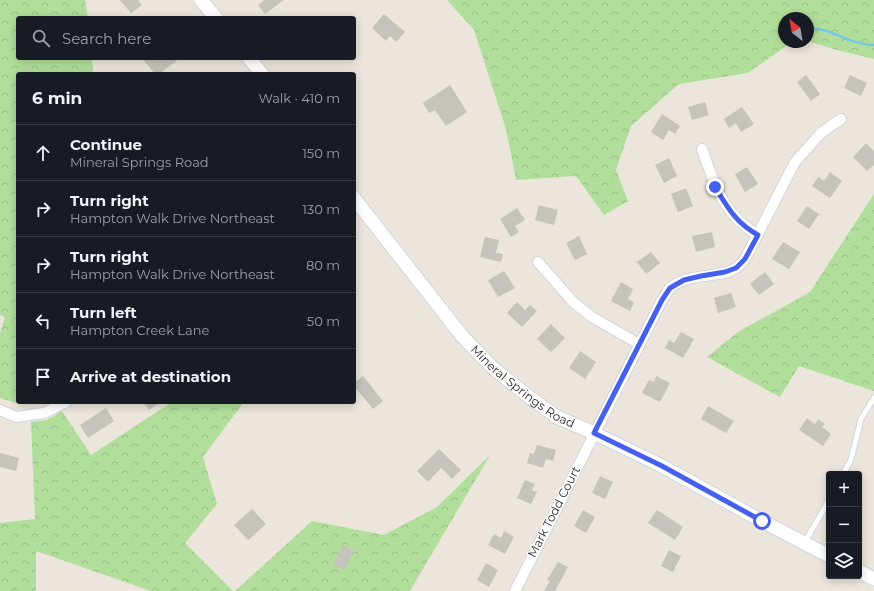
<!DOCTYPE html>
<meta charset="utf-8">
<style>
:root{--surface:#171b24;--page:#242831;--text:#f1f3f6;--muted:#9ea1a6;--line:#363941}
body{margin:0;font-family:Montserrat,sans-serif;background:var(--page);color:var(--text)}
.controls{position:absolute;right:12px;bottom:12px;display:grid;overflow:hidden;border-radius:4px;box-shadow:0 2px 10px #0003}
.controls button{width:36px;height:36px;display:grid;place-items:center;padding:0;border:0;border-bottom:1px solid var(--line);background:var(--surface);color:var(--text);font:20px sans-serif}
.compass{position:absolute;left:778px;top:12px;width:36px;height:36px;border-radius:50%;background:var(--surface);box-shadow:0 2px 10px #0003;rotate:329deg}
.stop{position:absolute;width:12px;height:12px;margin:-9px;border:3px solid #4560ef;border-radius:50%;background:#fff}
.stop.end{background:#4560ef;border-color:#fff;box-shadow:0 1px 4px #0008}
.list{margin:0;padding:0;list-style:none}
h2{display:flex;justify-content:space-between;align-items:center;height:52px;margin:0;padding:0 16px;font-size:17px}
h2 small{font-size:13px;font-weight:400;color:var(--muted)}
.list li{display:grid;grid-template-columns:26px 1fr auto;gap:12px;align-items:center;box-sizing:border-box;height:56px;padding:0 16px;border-top:1px solid var(--line)}
.list b{display:block;font-size:15px;white-space:nowrap}
.list p{margin:0;font-size:13px;white-space:nowrap;color:var(--muted)}
.list em{font-size:13px;font-style:normal;color:var(--muted)}
.icon{flex:none;width:22px;height:22px;fill:none;stroke:currentColor;stroke-width:2;stroke-linecap:round;stroke-linejoin:round}
.map{position:relative;flex:none;width:874px;height:591px;overflow:hidden}
.search{position:absolute;background:var(--surface);box-shadow:0 2px 10px #0003;left:16px;top:16px;width:340px;height:44px;display:flex;align-items:center;gap:10px;box-sizing:border-box;padding:0 14px;border-radius:4px;color:var(--muted);font-size:15px}
.panel{position:absolute;background:var(--surface);box-shadow:0 2px 10px #0003;left:16px;top:72px;width:340px;height:332px;border-radius:4px}
.map>svg:first-child{display:block}
.forest{fill:url(#forest-crowns)}
.lines{fill:none;stroke-linecap:round;stroke-linejoin:round}
.stream{stroke:#75c6e7;stroke-width:2.5}
.building{fill:#c6c2bc}
.service-casing{stroke:#d1d4e1;stroke-width:7}
.minor-casing{stroke:#d1d4e1;stroke-width:12}
.tertiary-casing{stroke:#d1d4e1;stroke-width:15}
.service{stroke:#fff;stroke-width:5}
.minor{stroke:#fff;stroke-width:10}
.tertiary{stroke:#fff;stroke-width:13}
.route{stroke:#4560ef;stroke-width:5}
.labels{text-anchor:middle;stroke-width:3;stroke-linejoin:round;paint-order:stroke}
.street-label{font-size:12px;fill:#292929;stroke:#fff}
</style>
<div class="map">
<svg width="874" height="591" viewBox="0 0 874 591">
<defs>
<pattern id="forest-crowns" width="20" height="18" patternUnits="userSpaceOnUse"><rect width="20" height="18" fill="#b1df9b"/><path d="M2 6a3 3 0 1 1 6 0M12 15a3 3 0 1 1 6 0" fill="none" stroke="#98bf86"/></pattern>
</defs>
<rect width="100%" height="100%" fill="#ebe5dc"/>
<path class="forest" d="M0,0H85L88,18H18V58H92L93,74H18V402H24L17,403L0,398V334L5,317L0,315Z
M447,0H874V59L833,49L808,41V18H784V42H792L748,73L679,84L631,126L616,170L628,201L604,215L576,176L516,180L506,129L474,30Z
M874,194V391L799,366L780,397L707,357L738,332L810,292Z
M172,402H244L203,457L217,504L185,543L233,591H151L36,551V591H0V523L35,519L31,422L47,420L62,411L91,455Z
M490,455L410,591H235L312,521L384,535L437,507Z"/>
<g class="lines">
<path class="stream" d="M808,27C813,28 818,29 823,30C841,35 855,45 874,45"/>
</g>
<path class="building" d="M120,0H138L142,5L131,13Z
M265,0H284L265,14L258,5Z
M384,14L405,32L396,42L390,36L386,41L372,28Z
M142,58H180L159,74H155Z
M806,75L820,94L811,101L797,82Z
M850,75L867,83L861,96L844,88Z
M450,85L467,112L446,126L435,110L429,113L423,103Z
M705,102L709,115L692,120L688,107Z
M742,107L754,124L741,132L736,123L729,128L724,119Z
M662,114L680,126L675,134L669,130L663,140L651,132Z
M866,143L874,151V165L867,171L853,157Z
M669,158L677,176L664,183L655,165Z
M747,167L758,184L745,192L735,174Z
M830,172L842,181L830,198L812,186L818,177L824,181Z
M686,188L693,206L678,212L671,194Z
M539,205L558,210L554,225L535,220Z
M807,206L819,214L809,229L797,221Z
M517,208L525,220L515,226L519,232L511,237L500,219Z
M712,232L715,247L696,252L692,236Z
M579,236L587,254L575,260L566,243Z
M485,237L499,240L496,253L503,254L501,262L480,257Z
M783,242L800,252L789,269L772,259Z
M651,252L660,263L646,274L637,262Z
M504,271L515,288L498,297L488,280Z
M765,272L774,284L759,295L750,284Z
M621,282L633,289L628,299L634,302L630,311L611,301Z
M731,293L736,307L718,313L714,298Z
M517,302L525,310L530,305L537,311L522,327L507,313Z
M551,324L565,338L551,352L537,339Z
M681,332L694,339L683,358L665,348L669,340L674,343Z
M580,351L596,362L585,379L569,368Z
M363,376L383,401L373,409L354,386V383Z
M656,376L670,383L660,402L642,393L649,380L654,382Z
M143,402H161L149,410Z
M708,406L734,421L726,433L701,419Z
M106,408L114,421L88,438L80,425Z
M807,418L815,424L818,419L825,424L822,427L831,434L823,446L799,430Z
M537,445L556,450L553,461L546,459L543,468L527,463L530,453L534,454Z
M439,449L461,470L452,479L441,468L428,482L417,471Z
M0,453L19,458L16,471L0,467Z
M600,476L613,482L605,499L592,493Z
M525,480L535,484L532,490L537,492L531,504L517,498Z
M252,509L266,524L248,540L234,525Z
M583,510L595,517L586,533L574,526Z
M657,510L683,527L675,540L648,523Z
M504,531L514,537L505,554L488,545L494,534L501,538Z
M343,545L354,551L344,570L333,564Z
M669,550L681,556L673,572L661,566Z
M558,562L568,567L555,591H544L550,581L547,580Z
M486,563L498,570L489,587L477,580Z"/>
<g class="lines">
<defs>
<path id="service" d="M843,474L851,460L861,419L874,398
M805,542L829,500"/>
<path id="minor" d="M702,149C714,184 724,216 758,235
M538,262L573,302L592,317L639,344
M0,410L16,417L44,413L66,402
M515,591L662,300C665,296 668,290 671,287C691,272 719,279 736,268C739,266 742,262 745,259L795,162L822,132L841,119"/>
<g id="tertiary">
<path d="M201,0L216,18"/>
<path d="M249,58L262,74"/>
<path id="s1" d="M354,198L462,336L493,368L528,396L557,417L594,433L662,466L762,521L829,556"/>
<path d="M859,571L874,579"/>
</g>
</defs>
<use href="#service" class="service-casing"/>
<use href="#minor" class="minor-casing"/>
<use href="#tertiary" class="tertiary-casing"/>
<use href="#service" class="service"/>
<use href="#minor" class="minor"/>
<use href="#tertiary" class="tertiary"/>
</g>
<g class="lines">
<path class="route" d="M715,187C728,208 736,223 758,235L745,259L736,268L725,272L701,276L684,280L670,288L662,300L594,433L662,466L762,521"/>
</g>
<g class="labels">
<g class="street-label">
<text dy="4" stroke="none"><textPath href="#s1" startOffset="255">Mineral Springs Road</textPath></text>
<text transform="translate(554 512) rotate(-63)" y="4">Mark Todd Court</text>
</g>
</g>
</svg>
<div class="controls">
<button>+</button>
<button>−</button>
<button><svg class="icon" aria-label="layers" viewBox="0 0 24 24"><path d="M12 4l9 5-9 5-9-5zM3 14l9 5 9-5"/></svg></button>
</div>
<svg class="compass" viewBox="-18 -18 36 36"><path d="M0-13l5 13h-10z" fill="#e53935"/><path d="M0 13l5-13h-10z" fill="#9ea1a6"/></svg>
<div class="stop" style="left:762px;top:521px"></div>
<div class="stop end" style="left:715px;top:187px"></div>
<div class="search"><svg class="icon" aria-label="search" viewBox="0 0 24 24"><circle cx="10" cy="10" r="6"/><path d="M15 15l6 6"/></svg>Search here</div>
<section class="panel">
<h2>6 min<small>Walk · 410 m</small></h2>
<ul class="list">
<li><svg class="icon" aria-label="ahead" viewBox="0 0 24 24"><path d="M12 20V5M6 11l6-6 6 6"/></svg><div><b>Continue</b><p>Mineral Springs Road</p></div><em>150 m</em></li>
<li><svg class="icon" aria-label="right" viewBox="0 0 24 24"><path d="M7 20v-9h11M14 6l5 5-5 5"/></svg><div><b>Turn right</b><p>Hampton Walk Drive Northeast</p></div><em>130 m</em></li>
<li><svg class="icon" aria-label="right" viewBox="0 0 24 24"><path d="M7 20v-9h11M14 6l5 5-5 5"/></svg><div><b>Turn right</b><p>Hampton Walk Drive Northeast</p></div><em>80 m</em></li>
<li><svg class="icon" aria-label="left" viewBox="0 0 24 24"><path d="M17 20v-9H6M10 6l-5 5 5 5"/></svg><div><b>Turn left</b><p>Hampton Creek Lane</p></div><em>50 m</em></li>
<li><svg class="icon" aria-label="arrive" viewBox="0 0 24 24"><path d="M6 21V4h12l-3 4 3 4H6"/></svg><div><b>Arrive at destination</b></div></li>
</ul>
</section>
</div>
